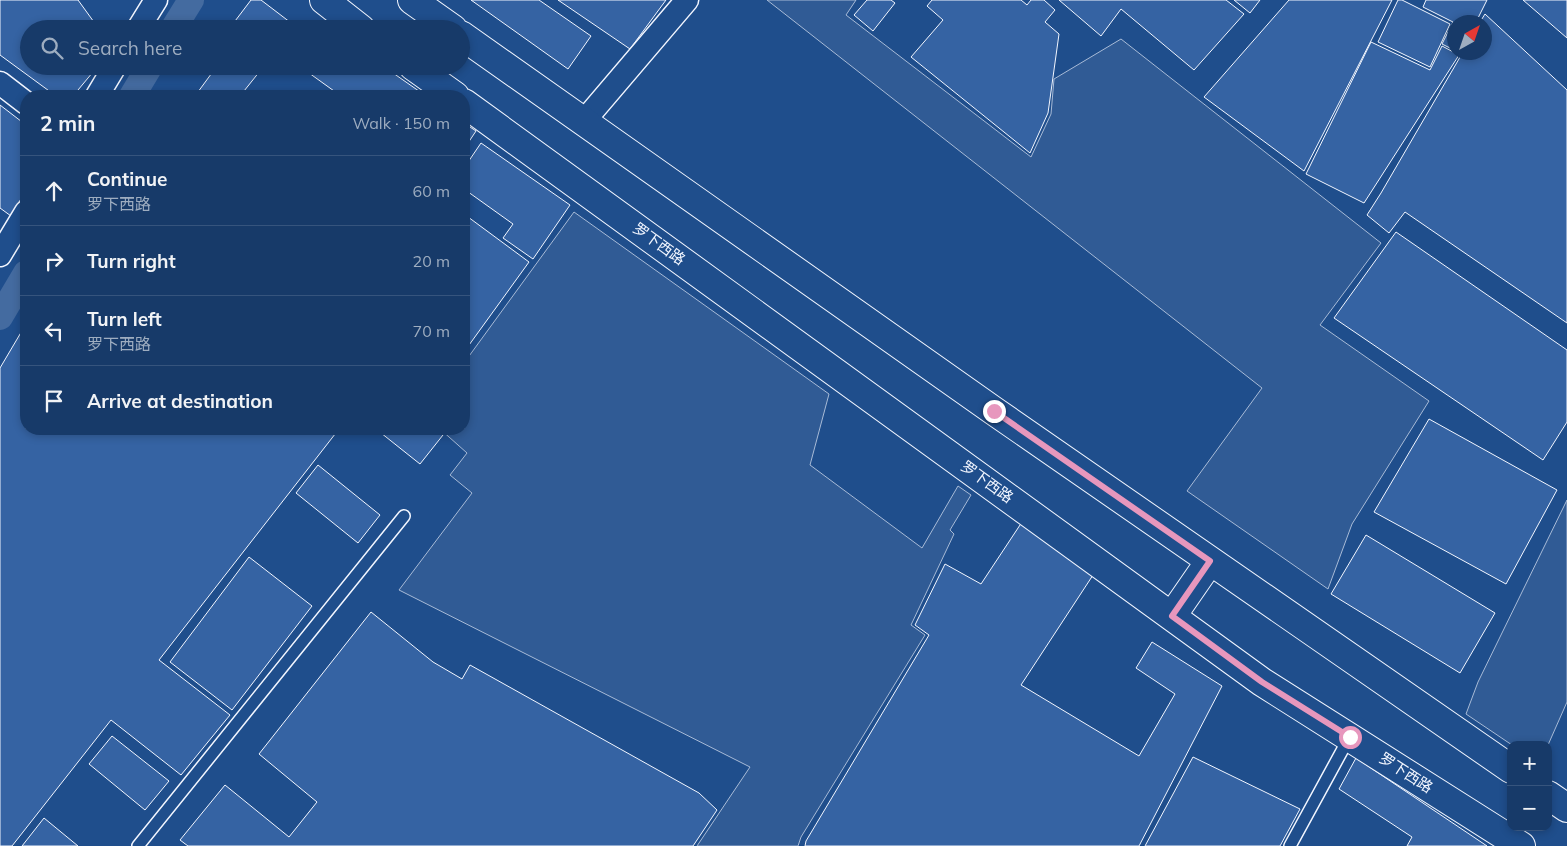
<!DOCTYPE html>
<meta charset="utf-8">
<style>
:root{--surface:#173a69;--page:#244571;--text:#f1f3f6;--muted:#9eadc0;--line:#36547d}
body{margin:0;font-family:Mulish,"Noto Sans SC",sans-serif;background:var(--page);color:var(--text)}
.controls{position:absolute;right:15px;bottom:15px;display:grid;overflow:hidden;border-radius:10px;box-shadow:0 2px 8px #0003}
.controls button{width:45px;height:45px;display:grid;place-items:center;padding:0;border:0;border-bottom:1px solid var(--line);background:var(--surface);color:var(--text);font:25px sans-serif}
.compass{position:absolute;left:1447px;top:15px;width:45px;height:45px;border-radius:50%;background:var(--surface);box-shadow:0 2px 8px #0003;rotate:40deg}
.stop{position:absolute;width:15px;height:15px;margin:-11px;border:4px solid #e797bd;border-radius:50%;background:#fff}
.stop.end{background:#e797bd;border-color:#fff;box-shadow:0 1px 5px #0008}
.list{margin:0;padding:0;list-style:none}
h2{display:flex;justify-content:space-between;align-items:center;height:65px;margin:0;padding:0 20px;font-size:21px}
h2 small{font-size:16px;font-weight:400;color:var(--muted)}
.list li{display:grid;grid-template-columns:32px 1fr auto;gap:15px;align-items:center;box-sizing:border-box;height:70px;padding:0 20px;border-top:1px solid var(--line)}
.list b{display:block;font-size:19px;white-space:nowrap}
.list p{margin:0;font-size:16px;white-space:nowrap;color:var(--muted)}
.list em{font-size:16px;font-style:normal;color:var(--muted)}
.icon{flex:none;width:28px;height:28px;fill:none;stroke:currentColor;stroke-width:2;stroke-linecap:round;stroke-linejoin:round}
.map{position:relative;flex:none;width:1567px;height:846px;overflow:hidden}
.search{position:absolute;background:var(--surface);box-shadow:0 2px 8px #0003;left:20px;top:20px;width:450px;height:55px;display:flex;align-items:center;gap:12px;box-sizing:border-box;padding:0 18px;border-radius:28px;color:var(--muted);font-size:19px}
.panel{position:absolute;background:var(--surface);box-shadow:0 2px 8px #0003;left:20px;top:90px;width:450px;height:345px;border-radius:20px}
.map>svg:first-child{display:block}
.built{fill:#305b95;stroke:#a8bbd7}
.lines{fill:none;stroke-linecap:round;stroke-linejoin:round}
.canal{stroke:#446ba0;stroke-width:26}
.building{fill:#3563a3;stroke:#f2f6ff}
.service-casing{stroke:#f2f6ff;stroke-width:14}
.minor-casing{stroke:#f2f6ff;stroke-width:25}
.secondary-casing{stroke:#f2f6ff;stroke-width:30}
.service{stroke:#1f4e8c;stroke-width:11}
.minor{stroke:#1f4e8c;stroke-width:22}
.secondary{stroke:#1f4e8c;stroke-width:28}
.route{stroke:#e797bd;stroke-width:6}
.labels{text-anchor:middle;stroke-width:4;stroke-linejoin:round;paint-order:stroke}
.street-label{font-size:15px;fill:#f2f6ff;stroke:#1f4e8c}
</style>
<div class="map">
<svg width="1567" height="846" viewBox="0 0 1567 846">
<rect width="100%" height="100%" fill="#1f4e8c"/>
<path class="built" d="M767,0H856L846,15L1031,157L1051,114L1054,79L1121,39L1381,243L1320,325L1429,401L1352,524L1328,589L1187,491L1262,388Z
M574,212L829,394L810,465L922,548L958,486L971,495L950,530L954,534L911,625L925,635L801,837L798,846H697L750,767L399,590L472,493L450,475L467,453L440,429H464V363Z
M1567,500V702L1548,745H1512L1466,714L1478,682Z"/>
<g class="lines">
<path class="canal" d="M173,29L191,0
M132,96L150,66
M0,317L26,273"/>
</g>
<path class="building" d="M0,0H78L99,29H29V66H98L73,96H56L0,55Z
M251,0H261L299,29H229Z
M471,0H539L591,36L568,69Z
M558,0H666L630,49Z
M867,0H891L895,3L873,31L854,15Z
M932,0H1021L1027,5L1031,0H1044L1055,10L1045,22L1059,34L1048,113L1030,153L911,57L943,20L927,6Z
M1059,0H1226L1244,14L1194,70L1121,9L1101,36Z
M1234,0H1260L1250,13Z
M1289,0H1392L1304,171L1204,97Z
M1398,0H1402L1450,24L1430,67L1378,42Z
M1426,0H1487L1476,22H1454V50L1442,44L1453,22L1423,7Z
M1523,0H1567V38Z
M1485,14L1567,90V323L1405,212L1389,233L1367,215L1381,193L1463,52H1484V22H1480Z
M1371,42L1430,70L1442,46L1459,55L1364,203L1306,174Z
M217,66H264L240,96H195Z
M314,66H383L426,96H341L309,73Z
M0,105L26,125V190L11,216L0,208Z
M464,123L476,131L464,149Z
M481,143L570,205L533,259L503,238L513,224L464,189V168Z
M464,214L529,262L464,352Z
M1396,232L1567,350V422L1543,460L1334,318Z
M26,324V429H339L159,660L230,715L181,775L111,720L12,846H0V368Z
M1429,419L1557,490L1506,584L1374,512Z
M376,429H435L443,435L420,464Z
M318,465L380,515L358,543L296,493Z
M1022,522L1095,572L1021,685L1139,756L1175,694L1136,668L1152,642L1222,686L1139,846H805L806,841L929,635L915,625L945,564L981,584Z
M1366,535L1495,613L1460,673L1331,594Z
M249,557L312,606L232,710L170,662Z
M371,612L433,662L462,679L470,665L699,793L717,810L693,846H188L180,840L225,785L289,837L317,802L259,754Z
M112,736L169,781L145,810L89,764Z
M1193,757L1300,809L1280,846H1145Z
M1356,758L1487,846H1407L1412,837L1339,789Z
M44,818L78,846H22Z"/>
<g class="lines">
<defs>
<path id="service" d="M138,846L404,516
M1290,846L1349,738"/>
<path id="minor" d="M138,29L156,0
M0,83L26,103
M97,96L115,66
M584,121L687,0
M0,255L26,212"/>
<path id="secondary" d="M324,0L361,29
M412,0L453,29
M461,35L994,411L1511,769
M413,66L455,96
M464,103L1262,682L1521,846
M1172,616L1210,561
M1548,795L1567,808"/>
</defs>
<use href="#service" class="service-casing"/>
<use href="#minor" class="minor-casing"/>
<use href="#secondary" class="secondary-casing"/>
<use href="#service" class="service"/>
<use href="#minor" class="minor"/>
<use href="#secondary" class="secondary"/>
</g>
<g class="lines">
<path class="route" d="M994,411L1210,561L1172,616L1262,682L1350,737"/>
</g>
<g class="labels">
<g class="street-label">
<text transform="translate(659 244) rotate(36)" y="5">罗下西路</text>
<text transform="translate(987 482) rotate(36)" y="5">罗下西路</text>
<text transform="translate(1406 773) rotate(33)" y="5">罗下西路</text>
</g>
</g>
</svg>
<div class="controls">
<button>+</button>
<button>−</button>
</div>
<svg class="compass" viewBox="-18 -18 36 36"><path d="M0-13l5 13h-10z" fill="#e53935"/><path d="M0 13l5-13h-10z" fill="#9eadc0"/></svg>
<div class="stop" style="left:1350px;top:737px"></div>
<div class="stop end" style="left:994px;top:411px"></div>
<div class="search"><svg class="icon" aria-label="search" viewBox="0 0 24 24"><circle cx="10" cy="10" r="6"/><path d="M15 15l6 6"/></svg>Search here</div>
<section class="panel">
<h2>2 min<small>Walk · 150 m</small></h2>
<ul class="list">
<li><svg class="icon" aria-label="ahead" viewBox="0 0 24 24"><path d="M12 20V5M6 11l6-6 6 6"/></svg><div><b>Continue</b><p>罗下西路</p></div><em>60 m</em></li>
<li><svg class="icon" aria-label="right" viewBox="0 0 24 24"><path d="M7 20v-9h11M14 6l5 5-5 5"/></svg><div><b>Turn right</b></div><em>20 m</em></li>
<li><svg class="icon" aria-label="left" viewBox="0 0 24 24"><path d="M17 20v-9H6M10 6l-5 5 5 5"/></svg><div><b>Turn left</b><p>罗下西路</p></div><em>70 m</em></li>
<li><svg class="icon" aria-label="arrive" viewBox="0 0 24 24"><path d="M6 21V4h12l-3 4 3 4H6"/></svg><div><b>Arrive at destination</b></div></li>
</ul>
</section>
</div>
